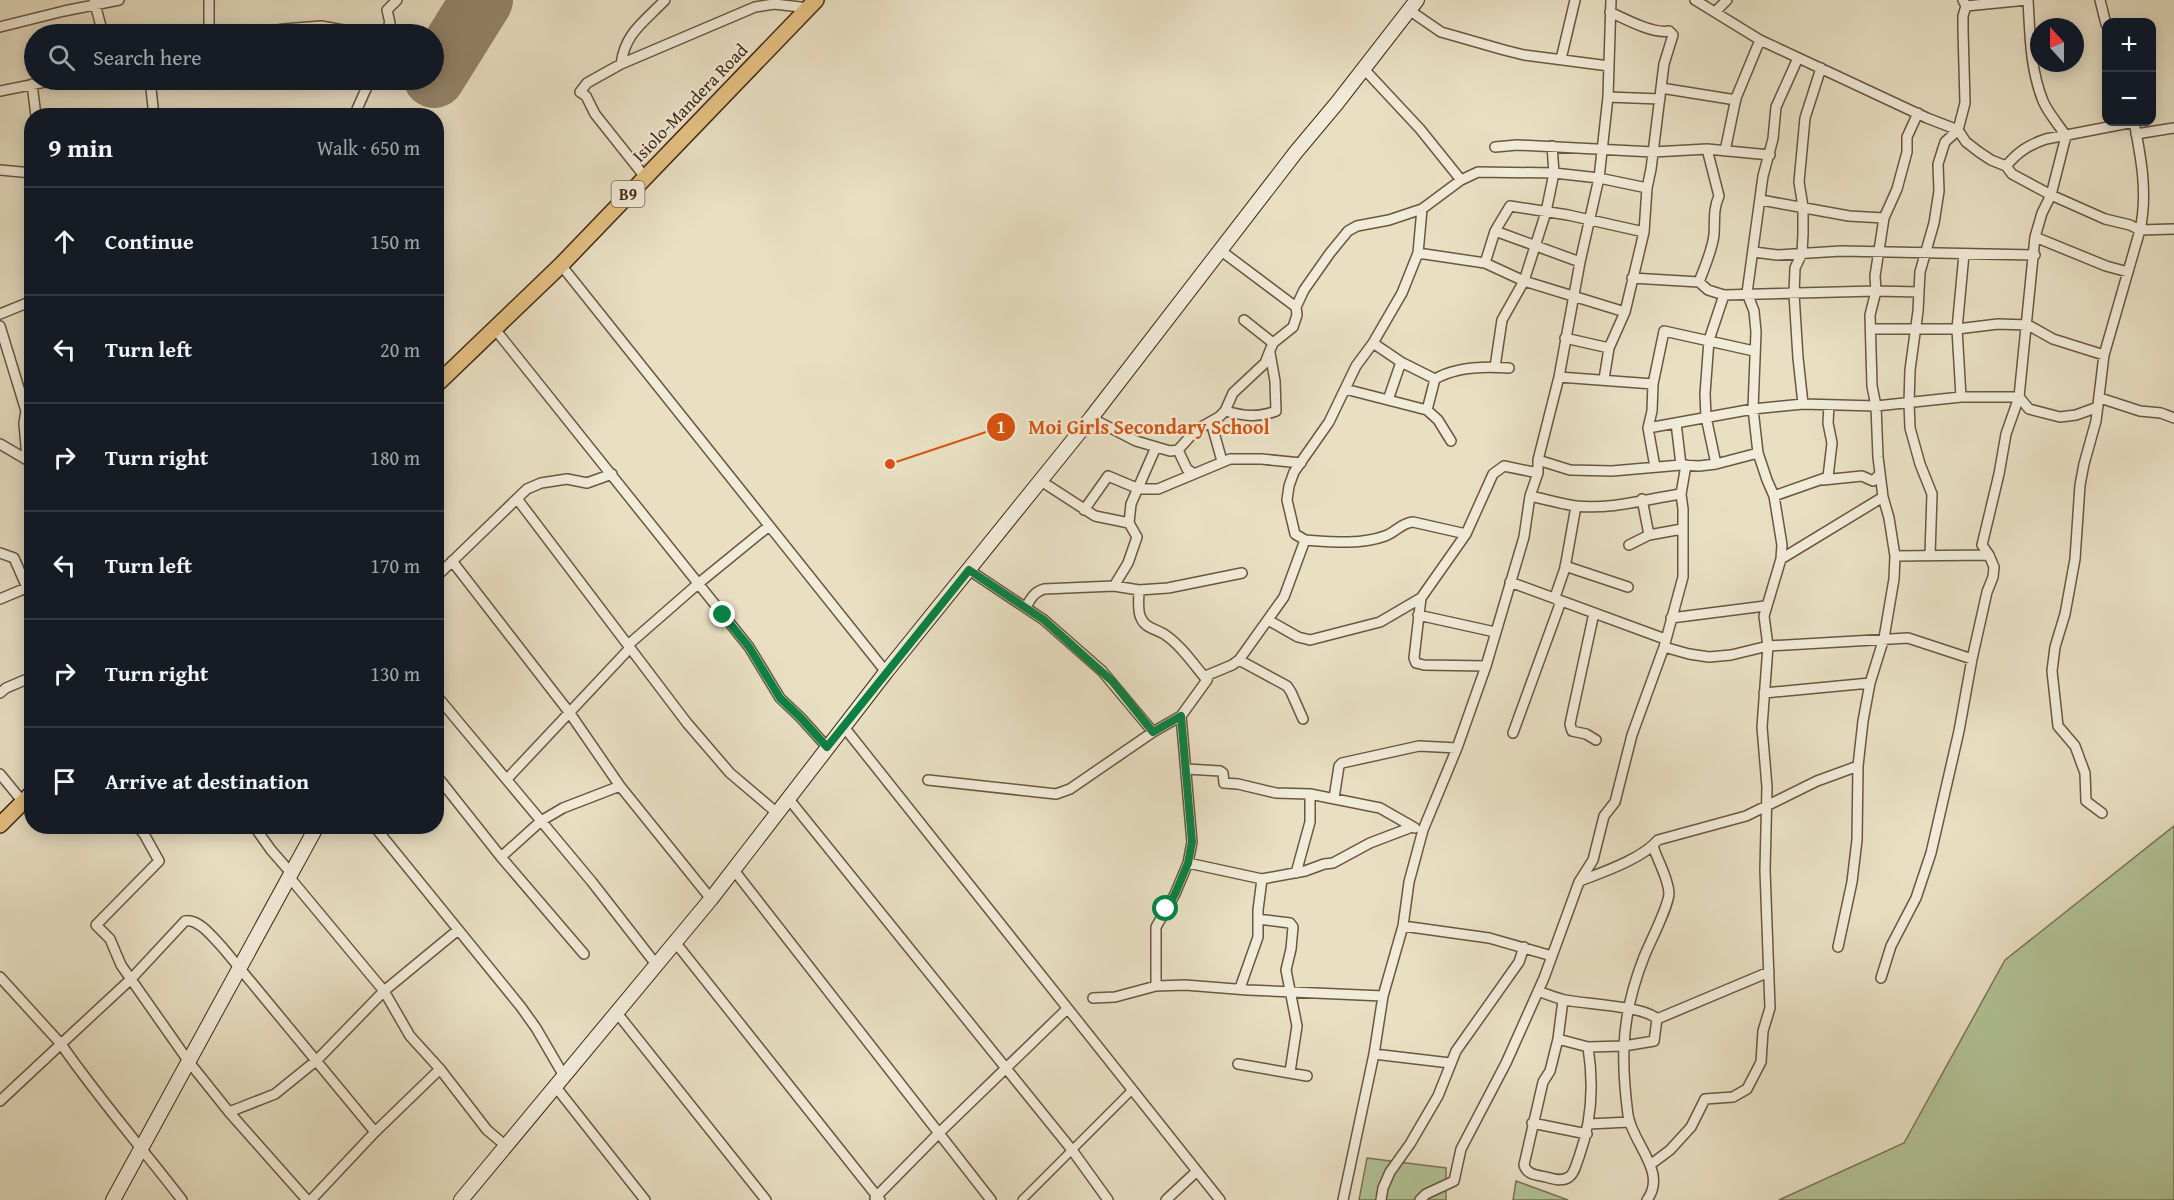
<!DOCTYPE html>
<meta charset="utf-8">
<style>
:root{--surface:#171b24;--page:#242831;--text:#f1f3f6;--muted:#9ea1a6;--line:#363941}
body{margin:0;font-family:"Gentium Book Plus",serif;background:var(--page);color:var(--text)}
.controls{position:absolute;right:18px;top:18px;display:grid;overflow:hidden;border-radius:12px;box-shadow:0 3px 15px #0003}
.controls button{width:54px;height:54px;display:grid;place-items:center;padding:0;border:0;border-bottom:2px solid var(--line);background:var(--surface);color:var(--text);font:30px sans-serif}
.compass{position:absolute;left:2030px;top:18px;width:54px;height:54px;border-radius:50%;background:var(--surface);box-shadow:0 3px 15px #0003;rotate:339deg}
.stop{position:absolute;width:18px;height:18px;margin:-14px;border:4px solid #0b8043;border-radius:50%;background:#fff}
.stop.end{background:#0b8043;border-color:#fff;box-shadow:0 2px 6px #0008}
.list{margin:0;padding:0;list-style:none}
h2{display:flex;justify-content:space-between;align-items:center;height:78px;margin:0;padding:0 24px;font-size:26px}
h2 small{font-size:20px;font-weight:400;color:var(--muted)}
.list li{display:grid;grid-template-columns:39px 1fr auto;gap:18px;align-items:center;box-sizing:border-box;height:108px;padding:0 24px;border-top:2px solid var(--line)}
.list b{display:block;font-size:22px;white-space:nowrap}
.list em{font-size:20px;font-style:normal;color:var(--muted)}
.icon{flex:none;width:33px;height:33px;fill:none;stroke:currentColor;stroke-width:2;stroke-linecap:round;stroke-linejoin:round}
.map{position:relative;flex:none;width:2174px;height:1200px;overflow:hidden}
.search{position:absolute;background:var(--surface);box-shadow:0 3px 15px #0003;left:24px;top:24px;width:420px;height:66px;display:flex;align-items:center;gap:15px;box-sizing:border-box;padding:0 21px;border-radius:33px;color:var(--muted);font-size:22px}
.panel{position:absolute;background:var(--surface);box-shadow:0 3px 15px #0003;left:24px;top:108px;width:420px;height:726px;border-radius:24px}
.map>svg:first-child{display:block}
.green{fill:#b2c397;stroke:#7a7654;stroke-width:1.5}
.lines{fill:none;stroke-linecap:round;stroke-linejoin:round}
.runway{stroke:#95846b;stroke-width:62}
.pedestrian-casing{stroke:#6b563e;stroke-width:10}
.minor-casing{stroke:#6b563e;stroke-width:12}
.secondary-casing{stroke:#412812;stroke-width:16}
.trunk-casing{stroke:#412812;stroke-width:18}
.pedestrian{stroke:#f1ebd9;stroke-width:7}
.minor{stroke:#f1ebd9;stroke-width:9}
.secondary{stroke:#f1ebd9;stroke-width:14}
.trunk{stroke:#e4c082;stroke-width:15}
.route{stroke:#0b8043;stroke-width:8}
.labels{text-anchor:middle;stroke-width:4.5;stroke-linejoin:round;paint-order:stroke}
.shield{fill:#f1ebd9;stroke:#76624e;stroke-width:1.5}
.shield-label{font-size:16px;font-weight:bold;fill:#412812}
.street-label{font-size:18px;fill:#412812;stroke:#f1ebd9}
.leader{fill:none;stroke:#d7540d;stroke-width:2}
.callout-dot{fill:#d7540d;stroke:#f1ebd9;stroke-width:2}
.mark-label{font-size:18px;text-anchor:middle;font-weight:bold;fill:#fff}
.callout-label{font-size:20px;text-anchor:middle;font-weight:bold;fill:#d7540d;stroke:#f1ebd9;stroke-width:4.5;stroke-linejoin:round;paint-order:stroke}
</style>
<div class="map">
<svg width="2174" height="1200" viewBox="0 0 2174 1200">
<rect width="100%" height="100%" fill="#e9e0c4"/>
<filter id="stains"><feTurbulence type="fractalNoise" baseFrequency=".00333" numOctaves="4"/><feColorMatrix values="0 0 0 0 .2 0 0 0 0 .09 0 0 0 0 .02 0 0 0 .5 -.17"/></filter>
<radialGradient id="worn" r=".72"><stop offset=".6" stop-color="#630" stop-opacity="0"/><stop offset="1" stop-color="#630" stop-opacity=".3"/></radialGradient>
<path class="green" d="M2174,826V1200H1779L1904,1143L2005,960Z
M1367,1158L1446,1168V1200H1359Z
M1516,1181L1568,1200H1513Z"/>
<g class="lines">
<path class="runway" d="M434,77L482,0"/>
<defs>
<path id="pedestrian" d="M1022,1200L1132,1090"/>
<path id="minor" d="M94,0L103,34
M209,0V34
M1695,0L1760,40L1927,118L1958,130L1966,142L1979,152L1991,160L2006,166L2012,174L2051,195L2105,219L2130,225L2140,230C2148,194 2141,157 2134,122
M2100,0L2106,24
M1966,6L2027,0
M1409,10L1441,32L1504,50L1524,55L1609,66
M1716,11L1727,0
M0,27L64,11L119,0
M252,34L284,29L321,26L365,34
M384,34L390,23L387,10L397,0
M1561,59L1575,0
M621,64C625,33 644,22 665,0
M1364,69L1420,129L1461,180
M150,80L154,116
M32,84L36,116
M1661,88L1736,100
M0,91L55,80
M1608,97L1660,99
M354,116L370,80
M2136,134L2174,128
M1495,147L1517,145L1653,152L1707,149L1770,155
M1725,151L1736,98L1760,40
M2006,166C2018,152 2028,145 2046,139L2134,122
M0,170L32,173
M645,177L595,114L586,96L580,92L587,83L621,64L755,7L774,4L809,8
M1761,200L1849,216L1884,218
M1495,231L1580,262
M2035,237L2106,266L2128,272
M1220,250L1296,307
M1754,252L1777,255L1841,251L2035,255
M1418,253L1485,263L1524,281L1625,312
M1485,263L1495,231L1510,206L1568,215L1644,232
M561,265L886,672
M1632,278L1699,282L1708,290L1724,295L1876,291L1919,292
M1699,282C1705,266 1712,251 1714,235C1715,220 1713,209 1719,196L1707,149
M0,314L32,301
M1244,320L1273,343
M0,326L26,411L24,423L27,459
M494,328L749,647L780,698L801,718L827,747
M1872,329H1957L1998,324L2028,325L2053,339L2104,355
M1565,338L1609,348
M1373,343L1401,362L1435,379
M1495,367L1502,320L1524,281L1546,212L1554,173L1552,146
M1559,377L1653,384
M1604,379L1609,348L1625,312L1644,232L1647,188L1651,169L1664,64L1673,35L1669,31C1653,34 1625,19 1610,12
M1345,389L1427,410L1438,420L1451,441
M1961,397L1957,329L1964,254
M2100,398L2140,411L2161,413L2174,418
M1388,400L1401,362
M1803,404L1798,358L1794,294L1795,268L1802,253L1803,234V207L1799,182L1805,118L1821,68
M1427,410L1435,379C1455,367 1485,366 1509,368
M1225,411C1244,416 1257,418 1276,411L1275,381L1270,353
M1091,418L1136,441L1170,451L1178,450L1196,430L1219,417L1225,411L1233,393L1265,363L1273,343L1293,327L1297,315L1296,307L1304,290L1330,253L1348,231L1357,226L1389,220L1422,209L1461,180L1478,172L1554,173L1599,178L1647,188
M1211,422L1222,461
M1676,423L1681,465
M1648,428L1652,411L1653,384L1664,331L1754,351
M0,444L29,461
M1178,450L1187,469L1194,474
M1538,460L1570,470L1612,471L1681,465L1699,466L1716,464L1758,453
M1716,464L1706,417L1705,394L1709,340L1724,295
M1655,467L1648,428L1753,409L1803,404L1876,406L1961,397H2019L2029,409L2060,417L2076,415L2098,407
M1823,480L1862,476L1873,481L1880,474
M1041,481L1095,516L1129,523
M1530,496C1545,499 1561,504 1576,506C1610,510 1647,499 1681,494
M1774,496L1828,477L1832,443L1828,423L1829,405
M1642,499L1649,535
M518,500L687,723L730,773L777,813
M1084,510L1108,476L1139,489H1158L1230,459H1261L1301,463
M1305,540C1332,542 1360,545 1385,536C1396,532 1401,523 1413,522L1466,534
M1629,545L1649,535L1682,529
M0,553L14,558L32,599
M1930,555L1932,494L1920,464L1910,428L1909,403L1910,370L1918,311L1920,272L1934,223L1939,191L1938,164L1945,142L1958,130L1965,103L1963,30V16L1966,6L1963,0
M1895,556L1989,555L1982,545L1999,474L2006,434L2019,397L2035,237L2042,213L2051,195L2066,136C2059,125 2048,113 2043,101C2030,69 2030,34 2028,0
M1781,559L1883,497
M452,561L569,712L620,786L711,899
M1565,566L1628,587
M969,570L1044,620L1102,671L1153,732
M436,577L527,489L541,483L567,479L587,483L612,474
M1510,582L1665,639
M1114,586L1128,563L1137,537L1129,523L1131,504L1156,447
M1139,590C1139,598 1137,611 1141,618C1145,628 1156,629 1164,634C1181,645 1194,665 1207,680
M1421,598L1414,658L1416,663L1424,665L1486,666
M0,599L26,588
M1026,607C1031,598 1034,592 1044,589L1114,586L1139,590L1168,588L1242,573
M1594,613L1570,724L1572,731L1586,734L1596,740
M1418,615L1495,632
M1671,618L1765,606
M1268,620L1298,637L1310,640L1380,622L1421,598L1466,534L1493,474L1504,466L1538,473
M628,645L699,583L769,526
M1664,647L1689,654L1709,657L1731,655L1768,646L1908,638L1972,659
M1239,660L1287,686L1291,692L1303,719
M0,693L6,688L32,677
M1764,693L1870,683
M436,695L592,882L655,963
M844,727L1220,1200
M1513,733L1560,604L1555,597L1565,568L1576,506
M1187,769L1220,771L1223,773L1224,783L1238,784L1276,793L1310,794L1380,808L1415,828
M0,774L23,802
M436,775L501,857L584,954
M507,779L630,648
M928,780L1056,794L1070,789L1153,732L1181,716
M788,798L1072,1150L1108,1200
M1334,798L1339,766L1342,763L1419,746L1457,748
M2102,813L2086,801L2085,773L2075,746L2058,726L2052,671L2055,647L2065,614L2075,559L2080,485L2084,464L2096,421L2104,355L2140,230L2174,229
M137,826L144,834L159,861L96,925L110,939L121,965L189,1062L229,1112L307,1200
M254,826L271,850L292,874
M374,826L521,1007L536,1028L564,1076
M501,857L541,821L563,808L620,786
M1188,863L1262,879
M733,869L991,1200
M1296,873L1310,822V794
M290,878L384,991L410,1036L440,1069L487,1130L506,1146
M1580,881C1603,872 1642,859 1658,840L1746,816L1817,781L1858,766
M1258,919L1290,923L1293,927L1291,949L1286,970L1297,1026L1290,1072
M1403,926L1489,938L1552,956
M675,942L880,1200
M1838,947L1852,882L1857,840L1858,766L1863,721L1870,683L1884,638L1894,579L1895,556L1889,518L1883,497L1878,457L1876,406L1872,386L1870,315L1876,291L1875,276L1884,218L1897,189L1907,152V137L1918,113
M0,977L61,1044L0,1101
M1881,978L1891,946L1916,898L1931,853L1959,731L1972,659L1987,592L1993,577L1994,567L1989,555
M1156,986V927L1175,894L1188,863L1192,842L1181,716L1207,680L1208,675L1232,665L1239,660L1284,597L1305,540L1295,534L1287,500L1289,486L1294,472L1329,422L1356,366L1373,343L1402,293L1418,253L1422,209
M1240,988L1258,937V910L1262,879L1305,871L1324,864L1333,863L1370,843L1412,827
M1538,991C1546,994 1556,998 1565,1000C1585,1004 1645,1006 1657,1019L1654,1041L1624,1046L1588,1047
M1093,998L1115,997L1156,986L1185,985L1248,990L1383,996
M617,1013L766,1200
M1657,1019L1769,972
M1558,1039L1588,1047C1594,1085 1592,1121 1579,1157C1576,1164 1575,1173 1569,1177C1562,1182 1553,1179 1546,1177C1537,1175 1527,1175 1524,1165L1543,1082L1550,1071L1558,1039L1563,1000
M1374,1054L1450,1063
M1238,1064L1307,1076
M555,1086L645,1200
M229,1112L275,1094L317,1060L384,991L458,930
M1532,1123L1587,1134
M1588,1124L1630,1122
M1650,1165L1670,1150L1691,1127L1705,1099L1733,1097L1747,1089L1761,1062L1763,1031L1770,1008L1765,870L1767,787L1762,727L1768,646L1764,616L1781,559L1782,545L1774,496L1767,480L1758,453L1753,409L1756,332L1754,311L1747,293L1763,176L1773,139L1776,107L1798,58
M875,1198L939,1133L1067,1009
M182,1200C142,1148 99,1099 61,1044L131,979L185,921C199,918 214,939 223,948L375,1132
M311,1200L375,1132L440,1069
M1166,1200L1197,1171
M1343,1200L1374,1054L1383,996L1403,926L1409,882L1423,830L1457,748L1486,666L1524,537L1530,496L1538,473V460L1559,377L1580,262L1599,178L1608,97L1611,0
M1381,1200L1383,1188L1390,1172L1410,1144L1438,1096L1456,1051L1519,962L1524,947
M1420,1200L1426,1194L1454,1181L1461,1149L1506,1063L1544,978L1579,882L1593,860L1604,816L1615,802L1632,735L1664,647L1683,577V509L1681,494L1686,465
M1647,1200C1668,1172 1632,1143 1628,1115C1625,1092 1623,1070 1624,1047C1625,1016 1633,985 1644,957C1649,944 1669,906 1669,893C1668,877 1658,862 1653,846"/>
<path id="secondary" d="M436,546V551
M113,1200L317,826
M461,1200L711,899L886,672L1091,418L1296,152L1337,103L1417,0"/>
<path id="trunk" d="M436,385L561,265L816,0
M0,825L32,793"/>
</defs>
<use href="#pedestrian" class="pedestrian-casing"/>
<use href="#minor" class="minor-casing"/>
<use href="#secondary" class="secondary-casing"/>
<use href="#trunk" class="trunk-casing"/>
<use href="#pedestrian" class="pedestrian"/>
<use href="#minor" class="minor"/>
<use href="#secondary" class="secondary"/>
<use href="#trunk" class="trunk"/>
</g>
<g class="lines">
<path class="route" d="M723,615L749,647L780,698L801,718L827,747L969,570L1044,620L1112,681L1153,732L1181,716L1192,842L1188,863L1175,894L1166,909"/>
</g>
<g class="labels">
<rect class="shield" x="611.5" y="181" width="33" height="26" rx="4.5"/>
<g class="shield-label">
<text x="628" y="200">B9</text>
</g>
<g class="street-label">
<text transform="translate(690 103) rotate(-46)" y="6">Isiolo-Mandera Road</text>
</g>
</g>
<path class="leader" d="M890 464L1001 427"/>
<g class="callout-dot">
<circle cx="890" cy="464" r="6"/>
<circle cx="1001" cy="427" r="15"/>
</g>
<g class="mark-label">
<text x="1001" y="433">1</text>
</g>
<g class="callout-label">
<text x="1149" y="434">Moi Girls Secondary School</text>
</g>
<rect width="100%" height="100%" filter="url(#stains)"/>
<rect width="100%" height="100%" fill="url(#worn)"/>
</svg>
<div class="controls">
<button>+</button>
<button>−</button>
</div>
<svg class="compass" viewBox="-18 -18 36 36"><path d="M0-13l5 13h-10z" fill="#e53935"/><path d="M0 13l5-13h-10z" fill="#9ea1a6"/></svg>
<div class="stop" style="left:1166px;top:909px"></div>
<div class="stop end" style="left:723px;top:615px"></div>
<div class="search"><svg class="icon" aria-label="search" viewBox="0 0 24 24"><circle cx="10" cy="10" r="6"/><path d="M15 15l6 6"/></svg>Search here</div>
<section class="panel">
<h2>9 min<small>Walk · 650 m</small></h2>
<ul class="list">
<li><svg class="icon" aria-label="ahead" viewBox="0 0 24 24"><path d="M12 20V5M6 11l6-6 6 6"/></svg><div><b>Continue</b></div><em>150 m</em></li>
<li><svg class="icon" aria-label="left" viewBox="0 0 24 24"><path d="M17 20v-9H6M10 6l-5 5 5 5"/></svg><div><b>Turn left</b></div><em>20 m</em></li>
<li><svg class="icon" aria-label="right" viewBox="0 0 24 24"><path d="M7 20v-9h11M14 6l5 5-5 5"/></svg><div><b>Turn right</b></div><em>180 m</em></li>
<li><svg class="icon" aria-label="left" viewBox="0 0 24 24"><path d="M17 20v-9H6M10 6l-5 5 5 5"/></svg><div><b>Turn left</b></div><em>170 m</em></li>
<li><svg class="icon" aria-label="right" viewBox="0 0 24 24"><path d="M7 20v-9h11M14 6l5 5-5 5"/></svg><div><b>Turn right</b></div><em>130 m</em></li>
<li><svg class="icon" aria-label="arrive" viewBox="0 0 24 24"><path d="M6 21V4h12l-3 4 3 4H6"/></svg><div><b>Arrive at destination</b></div></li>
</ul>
</section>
</div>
